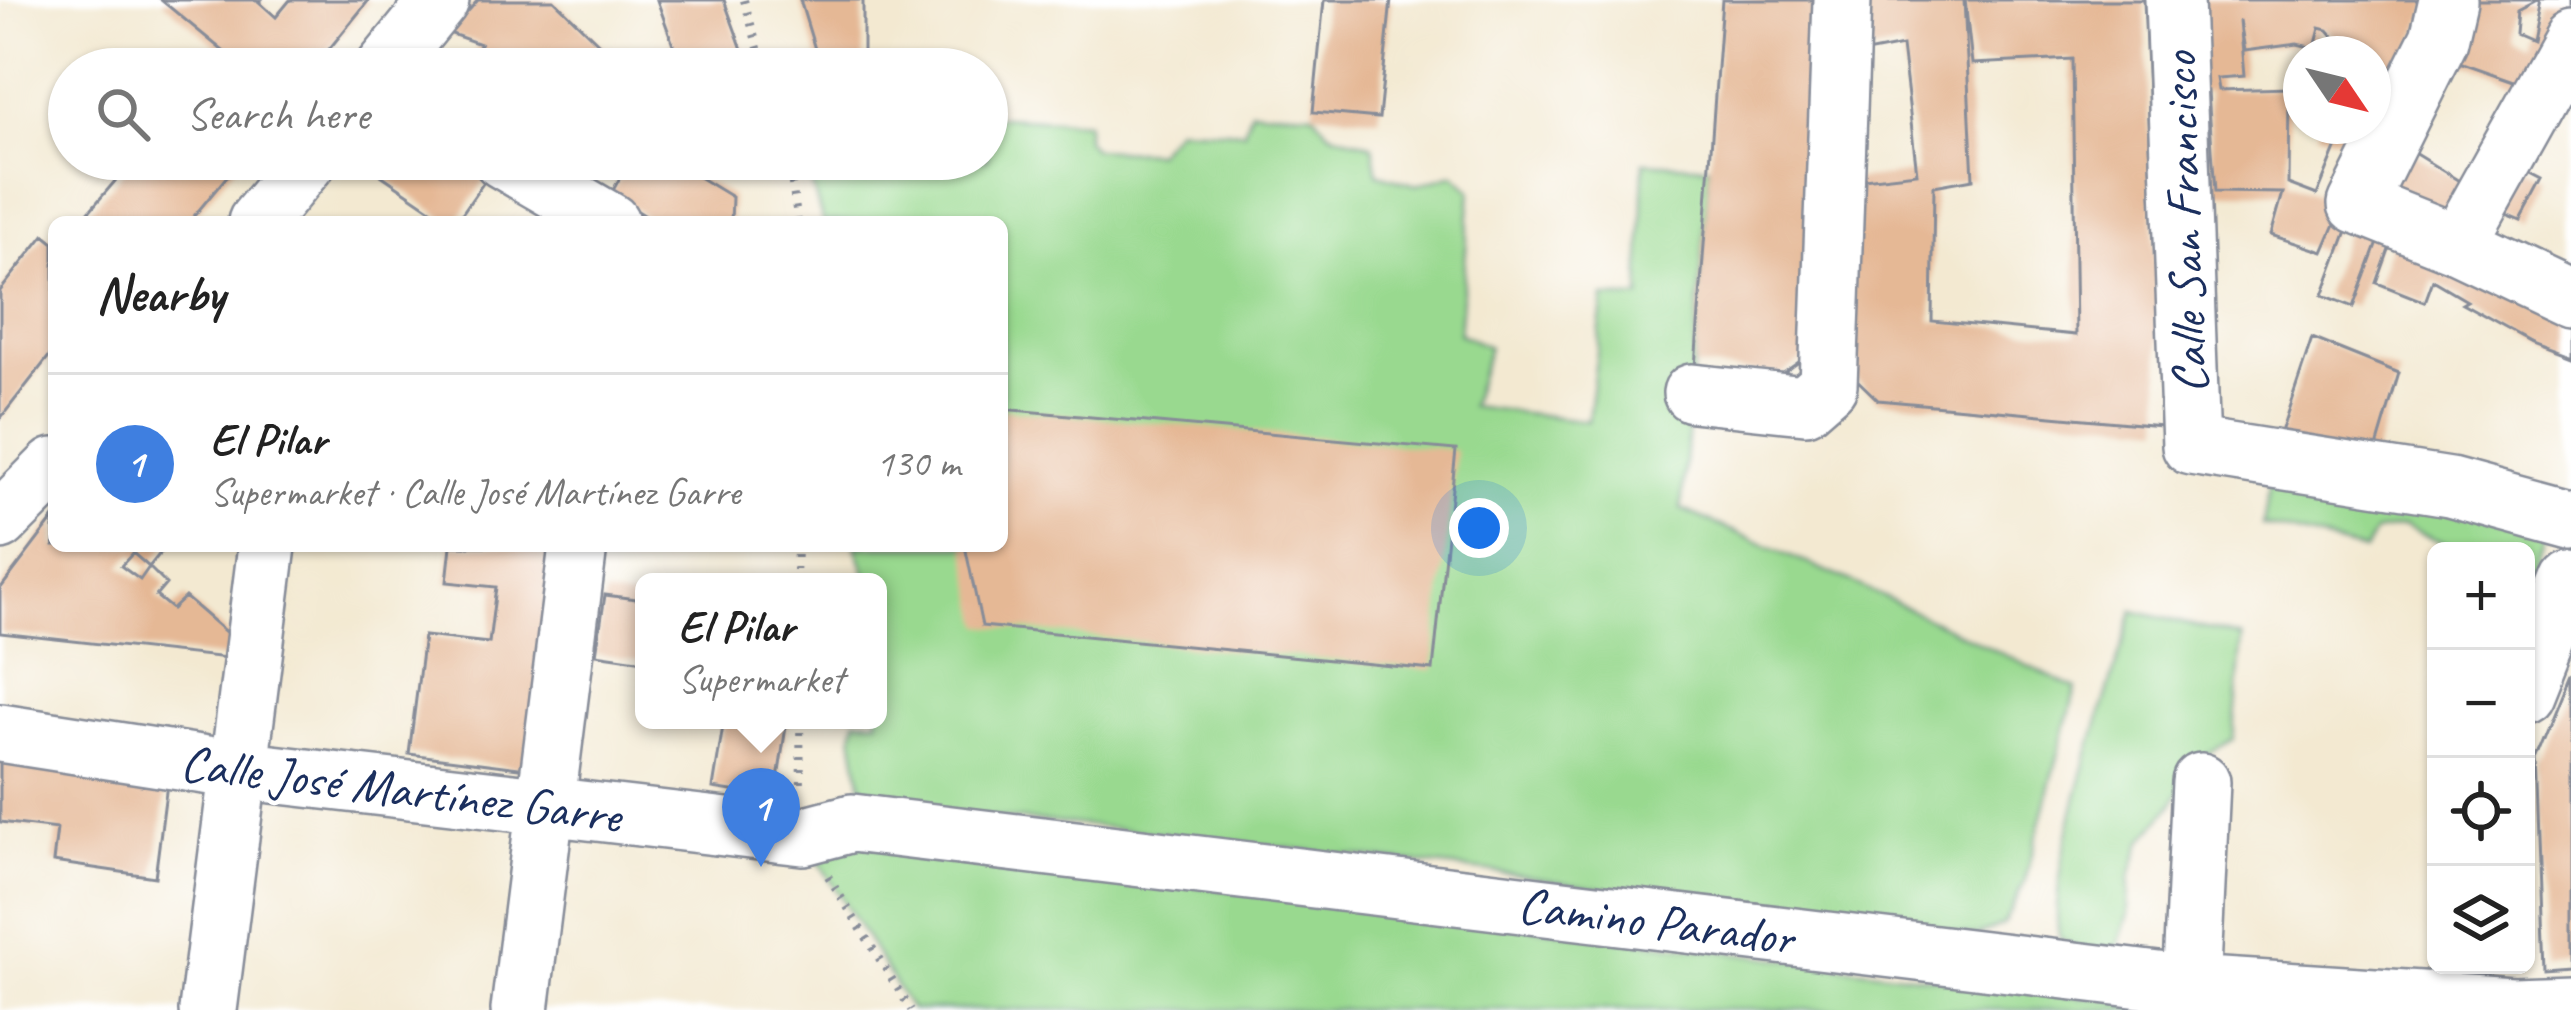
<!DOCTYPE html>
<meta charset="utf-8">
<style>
:root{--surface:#fff;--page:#f6f6f6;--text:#222;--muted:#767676;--line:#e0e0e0;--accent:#c8321e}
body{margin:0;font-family:Caveat,sans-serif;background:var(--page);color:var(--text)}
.controls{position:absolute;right:36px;bottom:36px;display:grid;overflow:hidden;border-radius:18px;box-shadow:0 3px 9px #0004}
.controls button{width:108px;height:108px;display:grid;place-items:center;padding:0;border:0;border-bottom:3px solid var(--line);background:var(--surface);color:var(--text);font:60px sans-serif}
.compass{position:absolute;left:2283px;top:36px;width:108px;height:108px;border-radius:50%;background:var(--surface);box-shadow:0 3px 9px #0004;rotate:125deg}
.you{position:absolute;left:1479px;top:528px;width:42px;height:42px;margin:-30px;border:9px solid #fff;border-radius:50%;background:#1a73e8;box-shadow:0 0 0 18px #1a73e833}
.badge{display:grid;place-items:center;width:78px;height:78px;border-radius:50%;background:var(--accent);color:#fff;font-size:39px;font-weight:700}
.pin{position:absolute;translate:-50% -99px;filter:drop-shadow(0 3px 6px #0008)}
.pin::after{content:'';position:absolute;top:63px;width:42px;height:36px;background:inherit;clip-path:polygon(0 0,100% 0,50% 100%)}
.popup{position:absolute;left:635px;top:573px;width:252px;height:156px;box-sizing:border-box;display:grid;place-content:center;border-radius:18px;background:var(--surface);filter:drop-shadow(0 3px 9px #0005);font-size:39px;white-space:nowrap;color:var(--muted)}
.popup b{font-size:45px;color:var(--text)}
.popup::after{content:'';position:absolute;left:50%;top:100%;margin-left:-24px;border:24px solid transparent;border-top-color:var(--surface)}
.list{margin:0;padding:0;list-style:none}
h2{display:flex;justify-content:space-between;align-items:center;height:156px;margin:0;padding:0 48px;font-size:51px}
h2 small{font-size:39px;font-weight:400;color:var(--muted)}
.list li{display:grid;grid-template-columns:78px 1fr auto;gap:36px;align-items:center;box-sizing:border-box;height:180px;padding:0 48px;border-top:3px solid var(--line)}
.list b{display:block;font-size:45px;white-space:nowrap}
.list p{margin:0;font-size:39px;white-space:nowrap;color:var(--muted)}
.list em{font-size:39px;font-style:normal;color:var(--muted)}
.icon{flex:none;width:66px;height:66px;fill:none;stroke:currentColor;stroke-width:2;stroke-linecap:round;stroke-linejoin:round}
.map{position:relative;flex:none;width:2571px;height:1010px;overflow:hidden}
.search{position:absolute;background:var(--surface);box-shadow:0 3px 9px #0004;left:48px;top:48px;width:960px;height:132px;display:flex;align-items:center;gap:30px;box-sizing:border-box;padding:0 42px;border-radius:66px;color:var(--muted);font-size:45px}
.panel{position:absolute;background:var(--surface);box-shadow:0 3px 9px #0004;left:48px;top:216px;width:960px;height:336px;border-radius:18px}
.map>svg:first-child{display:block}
.green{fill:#99d98f;stroke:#5a8476;stroke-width:3}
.building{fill:#e5b895;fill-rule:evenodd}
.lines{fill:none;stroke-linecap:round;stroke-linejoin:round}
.minor-casing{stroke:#878c98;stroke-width:62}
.path{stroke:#878c98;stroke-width:8;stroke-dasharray:3 9;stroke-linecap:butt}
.minor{stroke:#fff;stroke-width:57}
.labels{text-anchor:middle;stroke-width:9;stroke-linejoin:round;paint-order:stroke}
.street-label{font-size:51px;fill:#1b2f5e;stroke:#fff}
</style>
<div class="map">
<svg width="2571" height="1010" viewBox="0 0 2571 1010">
<rect width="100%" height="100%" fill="#fff"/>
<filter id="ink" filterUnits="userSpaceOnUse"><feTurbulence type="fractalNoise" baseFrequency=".00833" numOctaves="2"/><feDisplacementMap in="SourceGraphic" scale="24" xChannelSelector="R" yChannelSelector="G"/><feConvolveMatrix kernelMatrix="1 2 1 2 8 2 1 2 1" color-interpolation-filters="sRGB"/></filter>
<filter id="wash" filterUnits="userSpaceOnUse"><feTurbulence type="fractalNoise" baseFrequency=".004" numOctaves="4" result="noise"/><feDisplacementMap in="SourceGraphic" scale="48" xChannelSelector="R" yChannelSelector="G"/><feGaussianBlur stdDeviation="2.7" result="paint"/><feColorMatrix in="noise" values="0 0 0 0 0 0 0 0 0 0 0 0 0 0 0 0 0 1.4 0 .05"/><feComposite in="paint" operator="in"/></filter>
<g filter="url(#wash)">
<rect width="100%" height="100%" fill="#f3e9d1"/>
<path class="green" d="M1251,110L1313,112L1329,132L1373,145L1378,174L1417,185L1454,174L1471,190L1459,334L1489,347L1470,406L1588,421L1604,298H1640L1644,162L1710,166L1681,509L1852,582L2076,689L2025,880L2003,925L1975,936L1693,903L1511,874L1094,826L939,813L862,789L853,735L856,720H878V582H865L868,578L856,546H1002V222H823L807,168L838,165L839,159H987V116L1086,122V139L1093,149L1156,152L1177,128L1244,131Z
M2270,477L2546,526L2529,579L2526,551H2461L2403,527L2374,532L2364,551L2262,525Z
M2133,611L2243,638L2233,739L2198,759L2171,806L2142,841L2130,879L2129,914L2118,948L2085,952L2060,939C2042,875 2112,683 2133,611Z
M803,836L2190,1010H911Z"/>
<g id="blocks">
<path class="building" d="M161,0H261L259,2L276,17L290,0H369L313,69H245Z
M478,0H554L622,66L619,69H464L480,44L449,33Z
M657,0H724L743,52L696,69H682Z
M800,0H863V69H821Z
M1324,0H1391L1379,118L1313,112Z
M1722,0H1820L1810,354L1782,374L1695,367Z
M1854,0H1964L1973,179L1934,186L1932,321L2076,335L2072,59L1972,64L1965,0H2144L2162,426L1878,400L1850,373L1854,180L1917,173L1902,46L1851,56Z
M2194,0H2432L2323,252L2271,235L2283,193L2215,192L2208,91L2198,92ZM2239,20L2244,51L2297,44L2315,48L2320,28L2328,30L2335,38L2330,54H2373V66L2377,67L2373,75V126H2320L2317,133L2340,139L2317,195L2288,184L2289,88L2219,90L2217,78L2244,76Z
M2458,0H2538L2517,11L2515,34L2531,41L2539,0H2571V10L2536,89L2442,56Z
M2401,145L2477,192L2454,233L2374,198Z
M134,159H233L238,163L189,222H80Z
M392,159H464L488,176L456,222H450L381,175Z
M630,159H688L684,168L732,197L731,222H655L611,194Z
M2518,166L2543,179L2521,220L2495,209Z
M2354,212L2385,224L2354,307L2323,295Z
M2396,230L2571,308V356L2531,341L2462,303L2467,300L2433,280L2425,302L2377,283Z
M44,235L54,243V350L0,419V291Z
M2312,338L2399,373L2373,461L2276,447Z
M1002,409L1456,450L1433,670L982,626L965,546H1002Z
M54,518V546H166L149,567L133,553L121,566L140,580L149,567L166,584L156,596L172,609L185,597L243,647L236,659L0,633V589Z
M451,546H564L535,770L409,754L424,636L489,643L496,587L447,582Z
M605,595L644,600V661L596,654Z
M2571,674V967L2544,969L2536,760Z
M724,720H787L775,798L713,788Z
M0,753L168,776L155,877L53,862L57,829L0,822Z"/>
</g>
</g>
<g filter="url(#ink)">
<use href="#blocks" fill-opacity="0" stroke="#878c98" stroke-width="3"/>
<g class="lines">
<defs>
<path id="minor" d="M2174,0L2191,446L2450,487L2571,520
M2448,0L2439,39L2357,204L2457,244L2571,298
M384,69L440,0
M502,159L610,222
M257,222L309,159
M2457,244L2571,40
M1692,393L1805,405L1828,385L1842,0
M0,521L54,467
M2526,693L2571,580
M0,733L238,770L803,836L852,823L2191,985L2513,1006L2571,1004
M208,1010L267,546
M520,1010L578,546
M2190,1010L2201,782"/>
</defs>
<use href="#minor" class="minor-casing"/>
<path class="path" d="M744,0L764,69
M788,159L798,222
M796,582L797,546
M800,720L801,790
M828,876L911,1010"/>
<use href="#minor" class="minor"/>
</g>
</g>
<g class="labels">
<g class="street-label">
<text transform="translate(2183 223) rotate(-92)" y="18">Calle San Francisco</text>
<text transform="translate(401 788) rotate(7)" y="18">Calle José Martínez Garre</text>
<text transform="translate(1656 920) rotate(7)" y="18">Camino Parador</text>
</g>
</g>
</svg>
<div class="controls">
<button>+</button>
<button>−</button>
<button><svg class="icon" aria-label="locate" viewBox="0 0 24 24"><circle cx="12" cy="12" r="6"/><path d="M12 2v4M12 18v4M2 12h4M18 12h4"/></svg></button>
<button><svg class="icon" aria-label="layers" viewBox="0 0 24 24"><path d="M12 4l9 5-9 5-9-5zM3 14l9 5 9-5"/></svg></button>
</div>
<svg class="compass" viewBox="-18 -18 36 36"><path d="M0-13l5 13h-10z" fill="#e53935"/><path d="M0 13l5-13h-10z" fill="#767676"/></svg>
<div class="you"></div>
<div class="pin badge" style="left:761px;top:867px;background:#3f7fe0">1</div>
<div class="popup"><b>El Pilar</b>Supermarket</div>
<div class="search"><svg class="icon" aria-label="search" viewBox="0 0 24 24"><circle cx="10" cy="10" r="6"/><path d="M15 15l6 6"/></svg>Search here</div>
<section class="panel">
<h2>Nearby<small></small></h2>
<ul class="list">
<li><span class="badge" style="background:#3f7fe0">1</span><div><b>El Pilar</b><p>Supermarket · Calle José Martínez Garre</p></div><em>130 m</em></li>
</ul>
</section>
</div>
